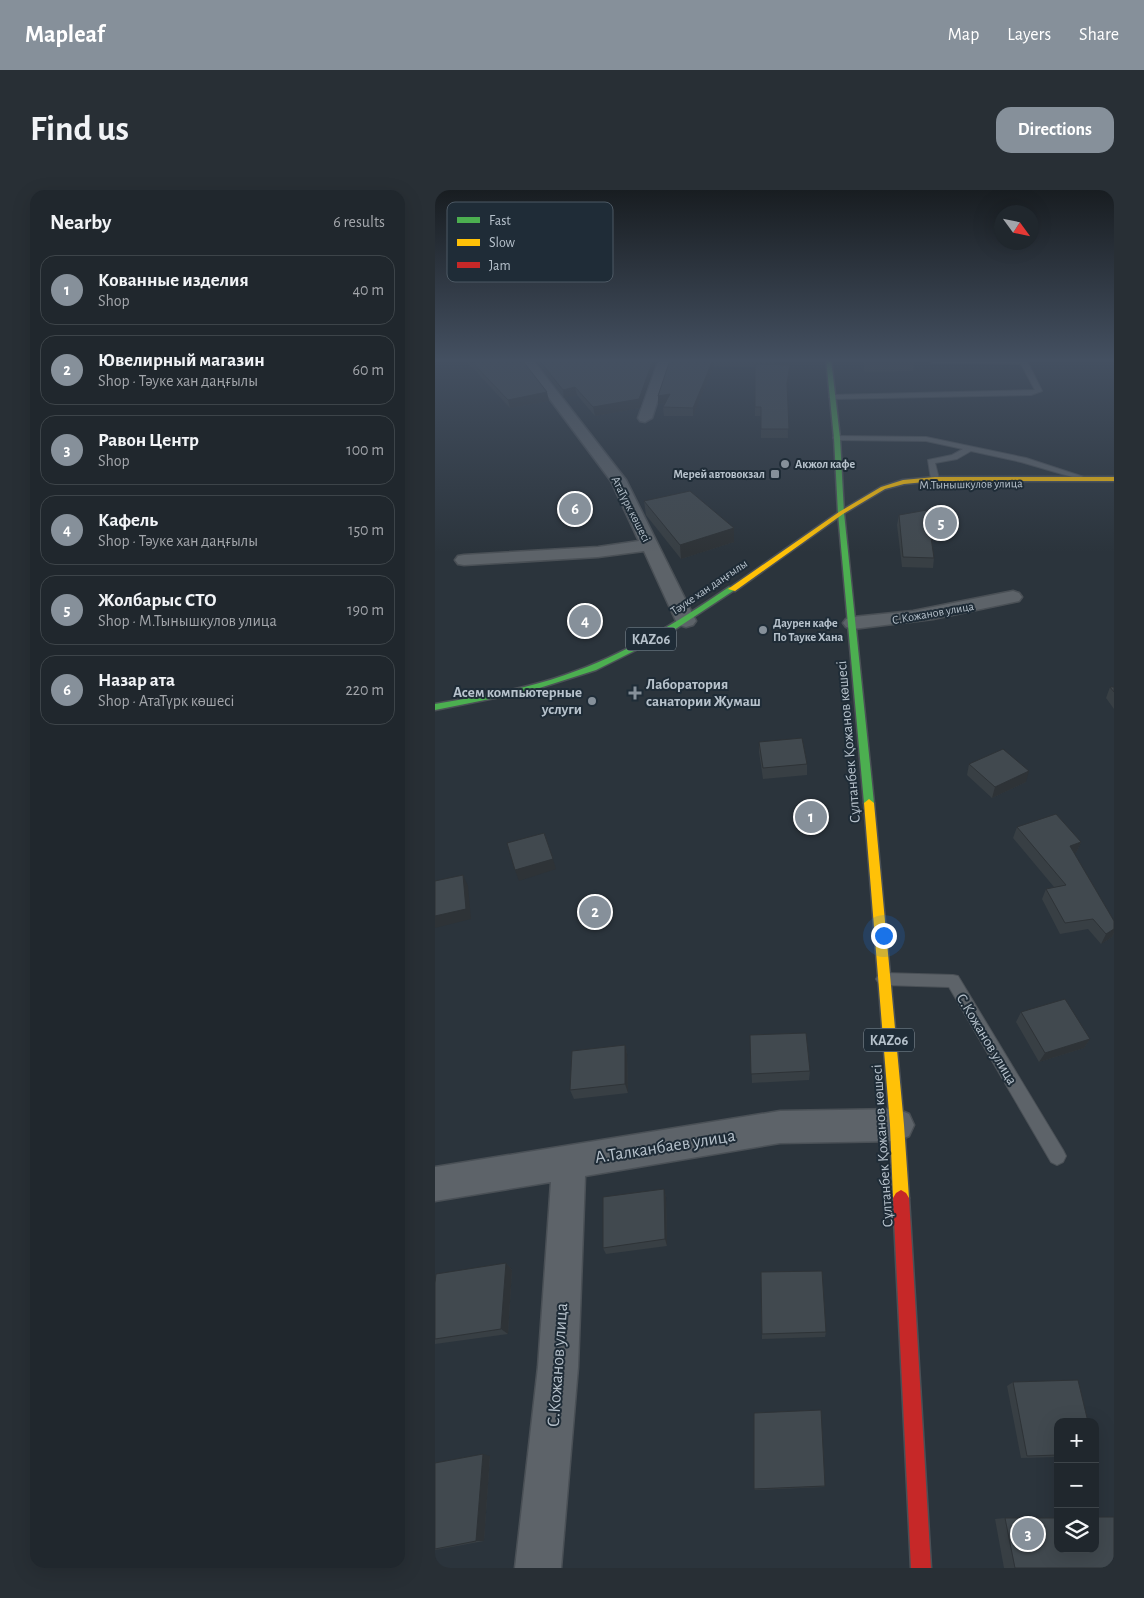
<!DOCTYPE html>
<meta charset="utf-8">
<style>
:root{--surface:#20272d;--page:#282f35;--text:#f1f3f6;--muted:#a2a5aa;--line:#3d4449;--accent:#86909a}
body{margin:0;font-family:"Alegreya Sans",sans-serif;background:var(--page);color:var(--text)}
.controls{position:absolute;right:15px;bottom:15px;display:grid;overflow:hidden;border-radius:10px;box-shadow:0 5px 20px #0002}
.controls button{width:45px;height:45px;display:grid;place-items:center;padding:0;border:0;border-bottom:1px solid var(--line);background:var(--surface);color:var(--text);font:25px sans-serif}
.compass{position:absolute;left:559px;top:15px;width:45px;height:45px;border-radius:50%;background:var(--surface);box-shadow:0 5px 20px #0002;rotate:123deg}
.you{position:absolute;left:448px;top:745px;width:18px;height:18px;margin:-12px;border:4px solid #fff;border-radius:50%;background:#1a73e8;box-shadow:0 0 0 8px #1a73e833}
.badge{display:grid;place-items:center;width:32px;height:32px;border-radius:50%;background:var(--accent);color:#fff;font-size:16px;font-weight:700}
.pin{position:absolute;translate:-50% -50%;border:2px solid #fff;box-shadow:0 1px 5px #0006}
.list{margin:0;padding:0;list-style:none}
h2{display:flex;justify-content:space-between;align-items:center;height:65px;margin:0;padding:0 20px;font-size:21px}
h2 small{font-size:16px;font-weight:400;color:var(--muted)}
.list li{display:grid;grid-template-columns:32px 1fr auto;gap:15px;align-items:center;box-sizing:border-box;height:70px;margin:0 10px 10px;padding:0 10px;border:1px solid var(--line);border-radius:15px}
.list b{display:block;font-size:19px;white-space:nowrap}
.list p{margin:0;font-size:16px;white-space:nowrap;color:var(--muted)}
.list em{font-size:16px;font-style:normal;color:var(--muted)}
.icon{flex:none;width:28px;height:28px;fill:none;stroke:currentColor;stroke-width:2;stroke-linecap:round;stroke-linejoin:round}
.map{position:relative;flex:none;width:679px;height:1378px;overflow:hidden;border-radius:15px}
header{display:flex;align-items:center;gap:30px;box-sizing:border-box;height:70px;padding:0 25px;background:var(--accent);color:#fff}
header strong{font-size:24px}
nav{display:flex;gap:28px;margin-inline-start:auto;font-size:18px}
.intro{display:flex;align-items:center;justify-content:space-between;box-sizing:border-box;height:120px;padding:0 30px}
h1{margin:0;font-size:35px}
.button{padding:12px 22px;border-radius:15px;background:var(--accent);color:#fff;font-size:18px;font-weight:700}
main{display:flex;gap:30px;padding:0 30px}
aside{flex:1;background:var(--surface);border-radius:15px;box-shadow:0 5px 20px #0002}
.map>svg:first-child{display:block}
.lines{fill:none;stroke-linecap:round;stroke-linejoin:round}
.lane-casing{stroke:#4a5056;stroke-width:2}
.street-casing{stroke:#4a5056;stroke-width:3}
.fast-casing{stroke:#4a5056;stroke-width:3}
.slow-casing{stroke:#4a5056;stroke-width:3}
.jam-casing{stroke:#4a5056;stroke-width:3}
.lane{fill:#5d6369;fill-rule:evenodd}
.street{fill:#5d6369;fill-rule:evenodd}
.fast{fill:#4caf50;fill-rule:evenodd}
.slow{fill:#ffc107;fill-rule:evenodd}
.jam{fill:#c62828;fill-rule:evenodd}
.wall{fill:#383f44}
.shaded-wall{fill:#2e3337}
.building{fill:#41494f;stroke:#2e3337}
.poi-dot{fill:#86909a;stroke:#1f2c37;stroke-width:2}
.labels{text-anchor:middle;stroke-width:4;stroke-linejoin:round;paint-order:stroke}
.far-poi-label{font-size:12px;font-weight:bold;fill:#b7c2cc;stroke:#1f2c37;text-anchor:start}
.far-street-label{font-size:12px;fill:#b7c2cc;stroke:#1f2c37}
.shield{fill:#1f2c37;stroke:#89959f;stroke-width:1}
.shield-label{font-size:14px;font-weight:bold;fill:#b7c2cc}
.poi-label{font-size:15px;font-weight:bold;fill:#b7c2cc;stroke:#1f2c37;text-anchor:start}
.street-label{font-size:15px;fill:#b7c2cc;stroke:#1f2c37}
.near-street-label{font-size:18px;fill:#b7c2cc;stroke:#1f2c37}
.key{fill:#1f2c37;stroke:#4d5964;stroke-width:1}
.key-label{font-size:14px;fill:#b7c2cc}
</style>
<header>
<strong>Mapleaf</strong>
<nav><a>Map</a><a>Layers</a><a>Share</a></nav>
</header>
<div class="intro"><h1>Find us</h1><a class="button">Directions</a></div>
<main>
<aside>
<h2>Nearby<small>6 results</small></h2>
<ul class="list">
<li><span class="badge">1</span><div><b>Кованные изделия</b><p>Shop</p></div><em>40 m</em></li>
<li><span class="badge">2</span><div><b>Ювелирный магазин</b><p>Shop · Тәуке хан даңғылы</p></div><em>60 m</em></li>
<li><span class="badge">3</span><div><b>Равон Центр</b><p>Shop</p></div><em>100 m</em></li>
<li><span class="badge">4</span><div><b>Кафель</b><p>Shop · Тәуке хан даңғылы</p></div><em>150 m</em></li>
<li><span class="badge">5</span><div><b>Жолбарыс СТО</b><p>Shop · М.Тынышкулов улица</p></div><em>190 m</em></li>
<li><span class="badge">6</span><div><b>Назар ата</b><p>Shop · АтаТүрк көшесі</p></div><em>220 m</em></li>
</ul>
</aside>
<div class="map">
<svg width="679" height="1378" viewBox="0 0 679 1378">
<rect width="100%" height="100%" fill="#2b343c"/>
<g class="lines">
<defs>
<path id="lane" d="M498,170L589,171L593,173L607,201L596,205L397,209L394,207L397,205L600,200L586,174L496,173Z
M399,246L491,247L591,268L655,289L651,291L586,272L536,261L522,269L500,273L504,289L500,291L496,289L493,270L517,265L528,259L491,251L402,250L398,248Z
M449,783L518,785L523,786L628,960L631,966L628,972L622,975L616,972L514,797L449,795L444,794L441,789L444,784Z"/>
<path id="street" d="M85,169H97L191,290L261,431L258,435L251,437L244,435L241,431L209,361L163,367L29,375L23,374L20,370L23,366L29,365L163,357L204,351L176,291Z
M224,169H236L217,228L210,232L205,231L203,228Z
M578,401L584,403L587,407L584,411L498,429L418,439L411,437L408,433L411,429L418,427L478,421Z
M462,919L474,924L479,935L474,946L462,951L345,953L150,986L143,1177L126,1378H80L103,1177L116,992L0,1011V977L345,921Z"/>
<path id="fast" d="M391,169H396L405,248L409,323L439,613L434,617L429,613L403,323L399,248Z
M294,397L301,399L233,444L161,480L95,501L0,520V514C44,506 88,500 130,485C189,465 243,432 294,397Z"/>
<path id="slow" d="M500,287H679V291H500L469,294L450,299L408,324L300,401L293,399L404,322L446,297L468,290Z
M434,609L439,613L469,935L474,1008L471,1013L466,1016L461,1013L458,1008L455,935L429,613Z"/>
<path id="jam" d="M466,1000L471,1003L474,1008L496,1378H476L458,1008L461,1003Z"/>
</defs>
<use href="#lane" class="lane-casing"/>
<use href="#street" class="street-casing"/>
<use href="#fast" class="fast-casing"/>
<use href="#slow" class="slow-casing"/>
<use href="#jam" class="jam-casing"/>
<use href="#lane" class="lane"/>
<use href="#street" class="street"/>
<use href="#fast" class="fast"/>
<use href="#slow" class="slow"/>
<use href="#jam" class="jam"/>
</g>
<path class="wall" d="M30,170H87L114,211L75,218Z
M100,170H222L205,218L160,226L142,205L129,208Z
M235,170H339V175L355,184L352,200L353,248H326V226H320V177L279,176L258,226H229L228,217L230,213L223,214V206Z
M429,170H479L478,181L429,182Z
M209,311L299,338V352L246,369L211,325Z
M464,325L499,368L498,378L467,377L462,335Z
M675,497H679V519L671,508Z
M324,552L372,574V585L328,589L324,562Z
M534,574L591,592L557,608L532,585Z
M582,637L646,652L641,663H639L679,731V743L677,747L666,754L653,739L625,744L607,709L611,699L619,697L578,648Z
M586,822L655,849L649,858L604,872L581,832Z
M315,845L375,881L374,890L317,893Z
M190,855L192,864L193,903L139,909L135,900Z
M229,999L231,1007L232,1056L171,1064L168,1058Z
M71,1073L77,1080L73,1144L0,1154V1093Z
M326,1082L391,1142L390,1147L327,1149Z
M578,1192L623,1232V1267L586,1268L572,1196Z
M55,1266L49,1351L0,1360V1273Z
M390,1296L389,1297L320,1300L319,1299Z
M570,1328L679,1378H569L560,1329Z"/>
<path class="shaded-wall" d="M218,170H222L205,218L160,226L158,217Z
M278,170L279,176L258,226V218Z
M355,175V184L352,202V193Z
M140,197L142,205L129,208L128,200Z
M112,202L114,211L75,218L73,210Z
M235,204V212L223,214V206Z
M299,338V352L246,369L245,355Z
M594,581L591,592L557,608L560,597Z
M646,652L641,663L630,666L635,656Z
M118,669L121,679L84,691L80,680Z
M28,685L33,696L36,729L0,738V726Z
M679,739V743L677,747L666,754L671,744Z
M655,849L649,858L604,872L610,863Z
M190,855L192,864L193,903L190,894Z
M229,999L231,1007L232,1056L230,1049Z
M71,1073L77,1080L73,1144L66,1139Z
M48,1264L55,1266L49,1351H41Z"/>
<path class="building" d="M35,170H87L112,202L73,210Z
M104,170H218L204,209L158,217L140,197L128,200Z
M235,170H278L258,218L228,217L235,204L223,206Z
M430,170H479V171L430,172Z
M320,174L355,175L352,193L354,239H326V217H320Z
M255,301L299,338L245,355L209,311Z
M492,320L499,368L468,367L464,325Z
M675,497H679V502Z
M367,548L372,574L328,578L324,552Z
M568,559L594,581L560,597L534,574Z
M621,624L646,652L635,656L679,731V739L671,744L658,729L630,733L611,699L631,695L582,637Z
M109,643L118,669L80,680L72,653Z
M28,685L31,719L0,726V691Z
M630,809L655,849L610,863L586,822Z
M371,843L375,881L316,884L315,845Z
M190,855V894L135,900L137,861Z
M229,999L230,1049L168,1058V1007Z
M71,1073L66,1139L0,1149V1093L1,1084Z
M387,1081L391,1142L327,1144L326,1082Z
M643,1190L653,1232H623V1265L592,1266L578,1192Z
M386,1220L390,1296L319,1299V1223Z
M48,1264L41,1351L0,1359V1273Z
M660,1327H679V1378H580L570,1328H623V1359H660Z"/>
<linearGradient id="sky" x2="0" y2="1"><stop stop-color="#181d21"/><stop offset="0.47" stop-color="#445061"/><stop offset="1" stop-color="#445061" stop-opacity="0"/></linearGradient>
<rect width="679" height="362" fill="url(#sky)"/>
<g class="poi-dot">
<circle cx="350" cy="274" r="5"/>
<rect x="335" y="279" width="10" height="10" rx="2.5"/>
<circle cx="328" cy="440" r="5"/>
<path d="M197.5 495.5h5v5h5v5h-5v5h-5v-5h-5v-5h5z"/>
<circle cx="157" cy="511" r="5"/>
</g>
<g class="labels">
<g class="far-poi-label">
<text x="360" y="278">Акжол кафе</text>
<text x="330" y="288" text-anchor="end">Мерей автовокзал</text>
<text x="338" y="437">Даурен кафе<tspan x="338" dy="14">По Тауке Хана</tspan></text>
</g>
<g class="far-street-label">
<text transform="translate(536 294) rotate(-1)" y="4">М.Тынышкулов улица</text>
<text transform="translate(196 319) rotate(63)" y="4">АтаТүрк көшесі</text>
<text transform="translate(274 397) rotate(-34)" y="4">Тәуке хан даңғылы</text>
<text transform="translate(498 423) rotate(-10)" y="4">С.Кожанов улица</text>
</g>
<g class="shield">
<rect x="191" y="437.5" width="50" height="23" rx="4"/>
<rect x="429" y="838.5" width="50" height="23" rx="4"/>
</g>
<g class="shield-label">
<text x="216" y="454">KАZ06</text>
<text x="454" y="855">KАZ06</text>
</g>
<g class="poi-label">
<text x="211" y="499">Лаборатория<tspan x="211" dy="17">санатории Жумаш</tspan></text>
<text x="147" y="507" text-anchor="end">Асем компьютерные<tspan x="147" dy="17">услуги</tspan></text>
</g>
<g class="street-label">
<text transform="translate(413 552) rotate(-95)" y="5">Сұлтанбек Қожанов көшесі</text>
<text transform="translate(552 849) rotate(59)" y="5">С.Кожанов улица</text>
<text transform="translate(447 956) rotate(-94)" y="5">Сұлтанбек Қожанов көшесі</text>
</g>
<g class="near-street-label">
<text transform="translate(230 956) rotate(-9)" y="6">А.Талканбаев улица</text>
<text transform="translate(122 1175) rotate(-86)" y="6">С.Кожанов улица</text>
</g>
</g>
<rect x="12" y="12" width="166" height="80" rx="8" class="key"/>
<rect x="22" y="27" width="23" height="6" fill="#4caf50"/>
<rect x="22" y="49" width="23" height="7" fill="#ffc107"/>
<rect x="22" y="72" width="23" height="6" fill="#c62828"/>
<g class="key-label">
<text x="54" y="35">Fast</text>
<text x="54" y="57">Slow</text>
<text x="54" y="80">Jam</text>
</g>
</svg>
<div class="controls">
<button>+</button>
<button>−</button>
<button><svg class="icon" aria-label="layers" viewBox="0 0 24 24"><path d="M12 4l9 5-9 5-9-5zM3 14l9 5 9-5"/></svg></button>
</div>
<svg class="compass" viewBox="-18 -18 36 36"><path d="M0-13l5 13h-10z" fill="#e53935"/><path d="M0 13l5-13h-10z" fill="#a2a5aa"/></svg>
<div class="you"></div>
<div class="pin badge" style="left:376px;top:627px">1</div>
<div class="pin badge" style="left:160px;top:722px">2</div>
<div class="pin badge" style="left:593px;top:1344px">3</div>
<div class="pin badge" style="left:150px;top:431px">4</div>
<div class="pin badge" style="left:506px;top:333px">5</div>
<div class="pin badge" style="left:140px;top:319px">6</div>
</div>
</main>
